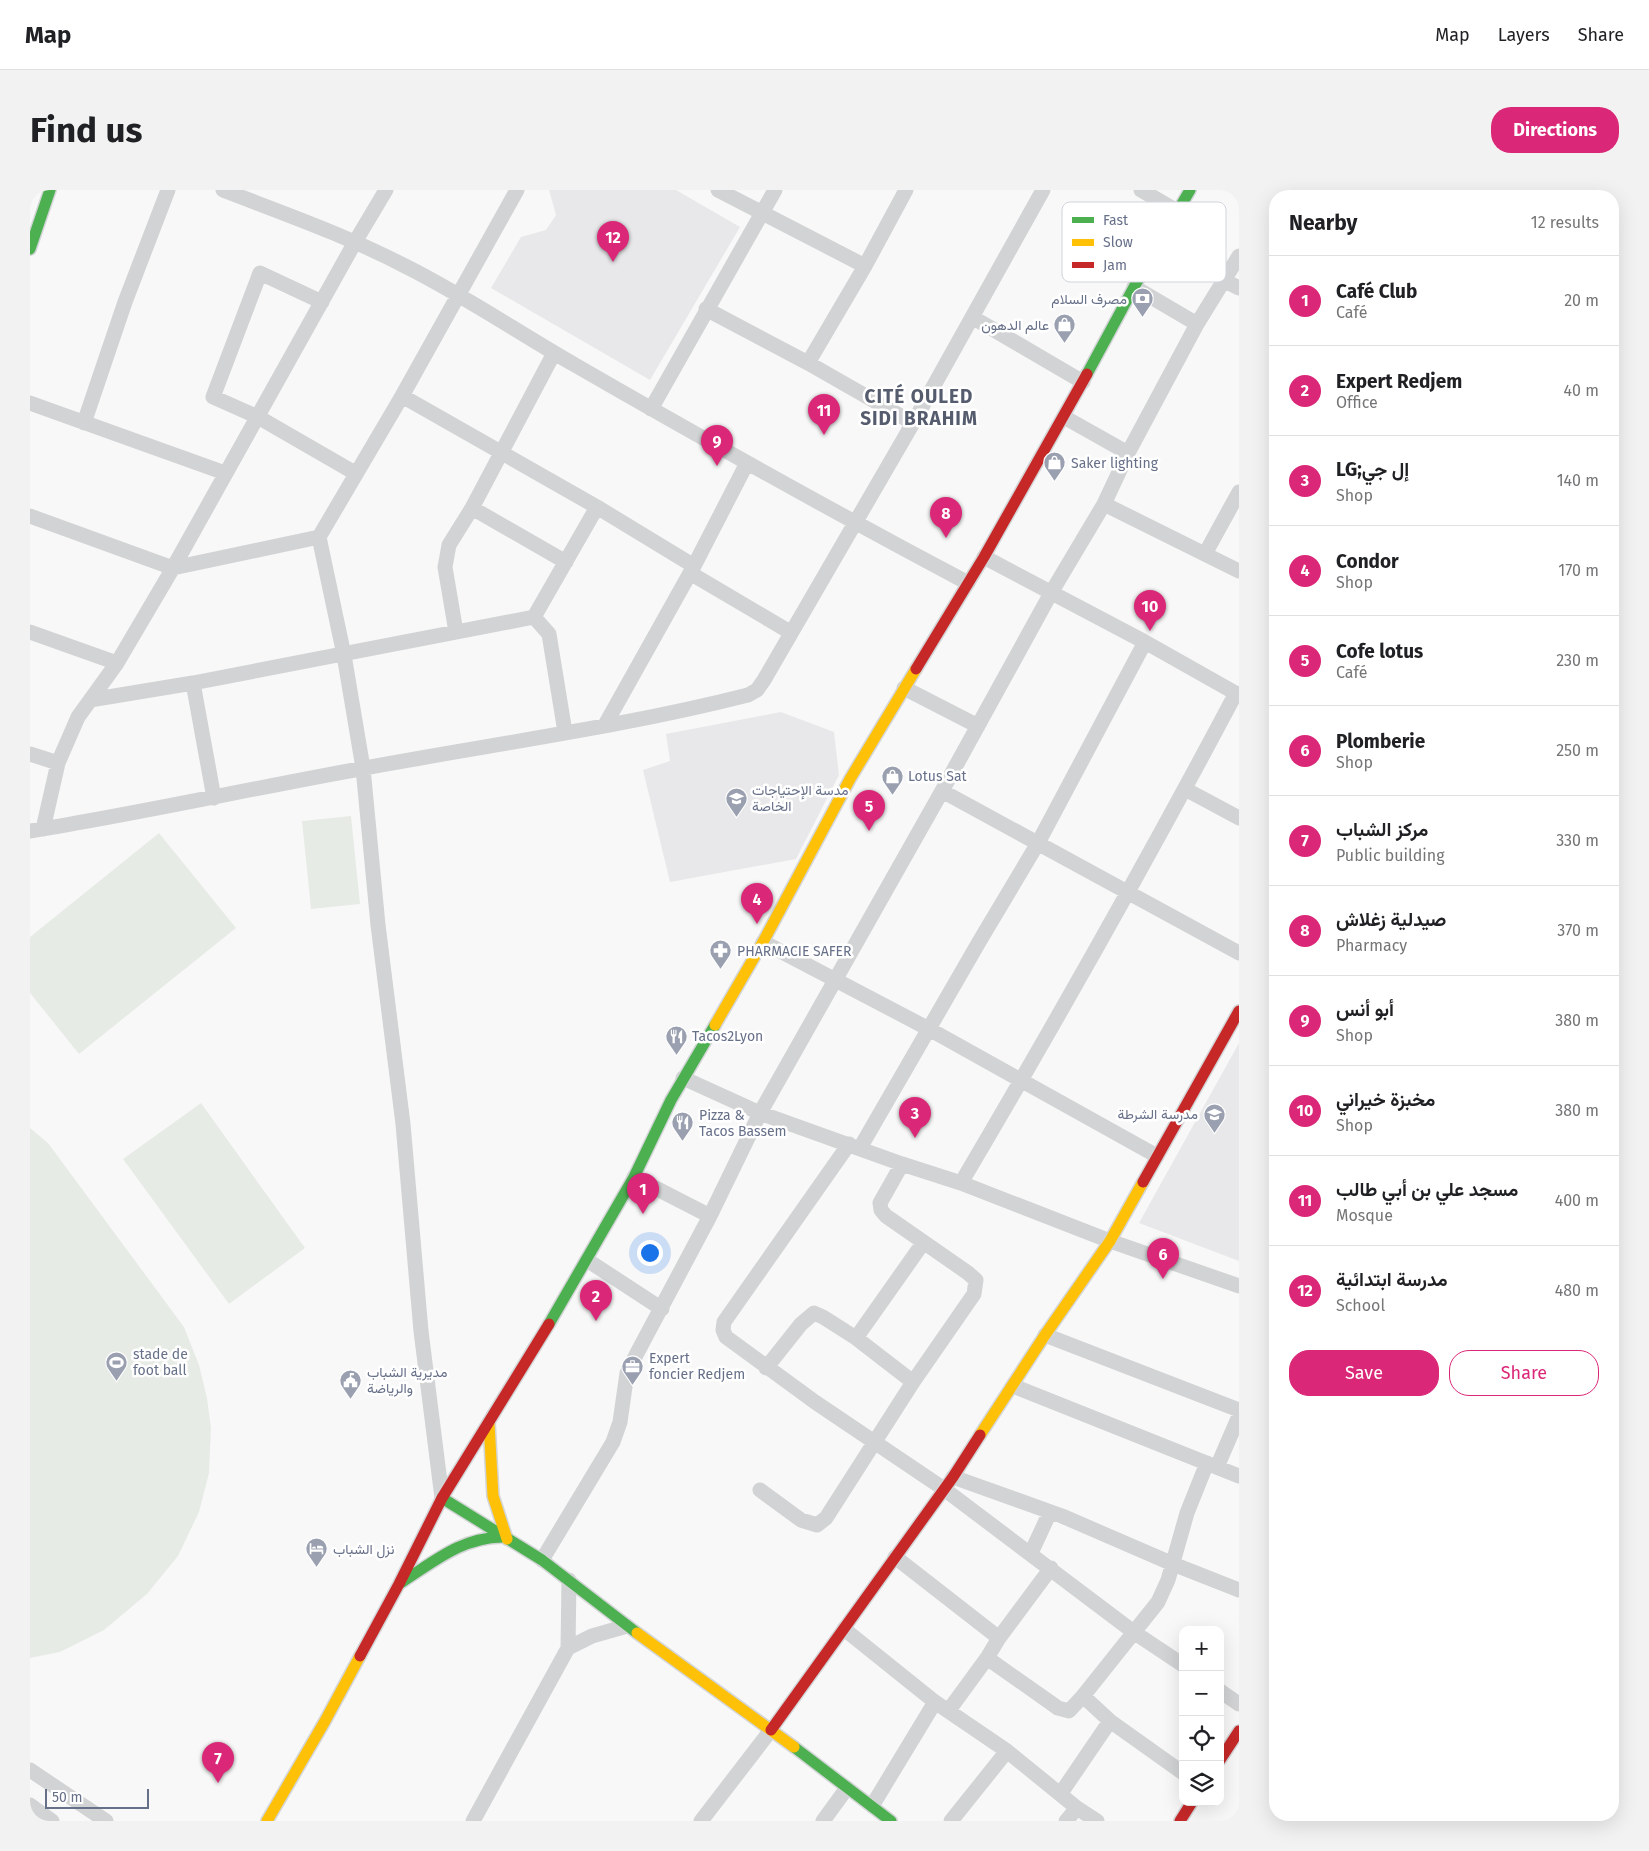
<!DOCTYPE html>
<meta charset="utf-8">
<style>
:root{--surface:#fff;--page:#f2f2f2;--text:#202124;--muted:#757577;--line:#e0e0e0;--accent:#db2777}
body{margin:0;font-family:"Fira Sans",Vazirmatn,sans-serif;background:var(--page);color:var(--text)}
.controls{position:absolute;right:15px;bottom:15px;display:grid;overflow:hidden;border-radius:10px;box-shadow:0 5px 20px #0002}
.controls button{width:45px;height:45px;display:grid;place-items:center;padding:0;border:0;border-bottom:1px solid var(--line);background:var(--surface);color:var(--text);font:25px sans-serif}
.scale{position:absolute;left:15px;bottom:12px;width:104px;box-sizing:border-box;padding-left:5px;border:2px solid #677089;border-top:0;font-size:14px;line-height:18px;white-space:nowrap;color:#677089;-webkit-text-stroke:4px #fff;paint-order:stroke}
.you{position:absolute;left:619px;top:1062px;width:18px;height:18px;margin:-12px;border:4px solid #fff;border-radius:50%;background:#1a73e8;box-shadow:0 0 0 8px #1a73e833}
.badge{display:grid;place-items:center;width:32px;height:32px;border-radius:50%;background:var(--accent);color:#fff;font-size:16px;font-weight:700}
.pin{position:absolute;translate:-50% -41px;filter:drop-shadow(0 1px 2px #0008)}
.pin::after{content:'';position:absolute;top:26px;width:18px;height:15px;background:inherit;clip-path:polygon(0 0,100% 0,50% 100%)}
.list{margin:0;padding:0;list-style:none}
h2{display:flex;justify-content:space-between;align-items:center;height:65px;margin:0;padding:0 20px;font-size:21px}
h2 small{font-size:16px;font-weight:400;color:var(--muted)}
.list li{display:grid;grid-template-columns:32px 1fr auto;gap:15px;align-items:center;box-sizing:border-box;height:90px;padding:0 20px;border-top:1px solid var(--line)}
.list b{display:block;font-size:19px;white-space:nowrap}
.list p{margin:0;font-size:16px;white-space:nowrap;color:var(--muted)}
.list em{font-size:16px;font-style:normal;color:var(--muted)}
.actions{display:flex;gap:10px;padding:15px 20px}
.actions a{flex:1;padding:11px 0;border:1px solid var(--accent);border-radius:20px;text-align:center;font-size:18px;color:var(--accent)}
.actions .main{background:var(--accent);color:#fff}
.icon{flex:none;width:28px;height:28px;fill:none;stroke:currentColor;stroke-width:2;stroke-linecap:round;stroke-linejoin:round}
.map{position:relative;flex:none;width:1209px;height:1631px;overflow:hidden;border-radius:20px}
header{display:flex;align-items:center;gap:30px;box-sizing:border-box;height:70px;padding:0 25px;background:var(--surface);border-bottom:1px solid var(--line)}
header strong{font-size:24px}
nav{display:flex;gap:28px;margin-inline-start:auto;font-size:18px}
.intro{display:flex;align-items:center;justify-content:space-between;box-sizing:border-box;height:120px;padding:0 30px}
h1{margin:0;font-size:35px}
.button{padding:12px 22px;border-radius:20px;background:var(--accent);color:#fff;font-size:18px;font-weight:700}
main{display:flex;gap:30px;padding:0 30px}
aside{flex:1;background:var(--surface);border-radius:20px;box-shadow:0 5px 20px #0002}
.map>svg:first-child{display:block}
.built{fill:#e8e8ea}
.green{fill:#e7ebe6}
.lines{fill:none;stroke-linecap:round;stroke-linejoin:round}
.fast-casing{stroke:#d3d5d7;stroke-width:14}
.slow-casing{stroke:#d3d5d7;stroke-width:14}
.jam-casing{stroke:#d3d5d7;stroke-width:14}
.street{stroke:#d2d3d4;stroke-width:15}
.fast{stroke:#4caf50;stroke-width:11}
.slow{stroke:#ffc107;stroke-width:11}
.jam{stroke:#c62828;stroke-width:11}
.labels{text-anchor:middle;stroke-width:5;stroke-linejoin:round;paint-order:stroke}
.poi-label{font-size:14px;fill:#677089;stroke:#fff;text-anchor:start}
.district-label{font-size:19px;font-weight:bold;letter-spacing:1px;fill:#555c6e;stroke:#fff}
.key{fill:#fff;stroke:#d1d4dc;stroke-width:1}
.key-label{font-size:14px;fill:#677089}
</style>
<header>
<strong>Map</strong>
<nav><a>Map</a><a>Layers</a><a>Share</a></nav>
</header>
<div class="intro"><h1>Find us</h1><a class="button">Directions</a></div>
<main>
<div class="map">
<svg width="1209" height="1631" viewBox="0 0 1209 1631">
<rect width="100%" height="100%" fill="#f8f8f8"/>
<path class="built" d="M519,0H646L710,37L620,190L461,98L491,47L516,40L526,25Z
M751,522L804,542L809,585L766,669L640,692L613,580L640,571L636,544Z
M1209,853V1071L1109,1033Z"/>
<path class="green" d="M321,626L330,714L281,719L272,631Z
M129,643L206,738L49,864L0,803V747Z
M171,913L275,1058L199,1114L93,969Z
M0,938L18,953L154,1137L169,1175L177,1208L181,1238L179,1283L169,1322L148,1366L117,1404L74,1440L30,1462L0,1468Z"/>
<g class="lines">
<defs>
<path id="fast" d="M0,59L20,0
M1057,184L1104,97L1160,0
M519,1134L604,987L641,910L685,835
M412,1308L512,1370L607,1443
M372,1392C405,1371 431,1348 472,1347
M764,1557L861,1631"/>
<path id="slow" d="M685,835L733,752L820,589L886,479
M459,1233L463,1306L477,1349
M950,1245L1015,1145L1080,1051L1113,992
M607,1443L764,1557
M237,1631L295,1531L330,1466"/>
<path id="jam" d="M886,479L954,367L1057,184
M1113,992L1209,821
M330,1466L369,1394L412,1308L519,1134
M741,1540L923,1287L950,1245
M1190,1570L1209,1541
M1150,1631L1162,1612"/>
</defs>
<use href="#fast" class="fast-casing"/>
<use href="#slow" class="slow-casing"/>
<use href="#jam" class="jam-casing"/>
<path class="street" d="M193,0C255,24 318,46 377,77C435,106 489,143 545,175C675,250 806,323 938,393
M688,0L835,76
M1111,0L1147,21
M1195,91L1209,98
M1104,97L1167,134
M292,112L230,83L183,207L228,227L325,283
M676,119L778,173L883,233
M942,127L1053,192
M778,173L835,76L876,0
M372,206L567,317L664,376
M0,213L195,283
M621,219L745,0
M1034,227L1098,263
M54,233L95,112L138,0
M1074,314L1209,381
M442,318L536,372
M0,326L143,378L289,347
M1175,364L1209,302
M954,367L1115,452L1209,505
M660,383L760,442
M504,427L519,444L535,542
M0,442L87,473
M426,442L415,377L419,355L442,318L524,163
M163,493L184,608
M874,498L948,536
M60,510L163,493L504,427L567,317
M575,535L664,376L717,273
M0,564L28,573
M1155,599L1209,628
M912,601L1209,763
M13,639L28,573L48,527L87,473L143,378L325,52L356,0
M0,641C112,623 223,598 335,578C463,554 592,537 718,505L727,500L734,490L883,233L1013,0
M733,752L899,839L1127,966
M653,888L730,923L872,974L931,993L1080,1051L1209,1096
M819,954L694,1132L693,1140L696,1147L785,1212L914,1299L1105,1443L1153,1475
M830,958L949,752L1008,653L1115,452
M604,987L680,1026
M931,993C1026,832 1118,669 1206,503
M557,1070L632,1119
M1015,1145L1209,1220
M826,1148L893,1053
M736,1178L771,1134L784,1123L793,1127L826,1148L883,1192
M983,1196L1209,1286
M1187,1277L1209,1226
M923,1287L1032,1326L1143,1374L1209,1400
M730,1300L771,1330L787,1335L796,1328L883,1192L944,1104L946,1090L938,1083L856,1026L851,1020L850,1013L872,974
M412,1308L391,1141L373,934L348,735L333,578L314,465L289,347L372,206L487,0
M1001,1363L1020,1322
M865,1367L969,1448L957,1468L1028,1518L1039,1521L1053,1506L1128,1412L1138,1390L1157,1323L1177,1273
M512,1370L583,1252L590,1232L597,1183L606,1165L680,1026L730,923L912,601L1021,403L1074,314L1098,263L1167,134L1209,66
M814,1439L905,1512L977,1561L1047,1618L1067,1631
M969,1448L1021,1378
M538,1458L562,1446L597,1436
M1190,1501L1209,1514
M1053,1506L1080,1531L1153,1583
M919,1520L957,1468
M0,1580L76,1631
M1031,1603L1080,1531
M0,1615L22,1631
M842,1616L905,1512
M443,1631L538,1458L539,1390
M671,1631L741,1540
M793,1631L817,1598
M921,1631L977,1561
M1036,1631L1047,1618"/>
<use href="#fast" class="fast"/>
<use href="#slow" class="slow"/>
<use href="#jam" class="jam"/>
</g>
<defs>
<symbol id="bank-pin" viewBox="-11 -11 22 30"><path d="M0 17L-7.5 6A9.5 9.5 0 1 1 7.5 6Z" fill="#9aa0b0" stroke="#fff"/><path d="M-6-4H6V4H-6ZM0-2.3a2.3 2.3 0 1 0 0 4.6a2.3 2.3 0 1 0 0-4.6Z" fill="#fff"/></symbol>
<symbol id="shop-pin" viewBox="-11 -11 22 30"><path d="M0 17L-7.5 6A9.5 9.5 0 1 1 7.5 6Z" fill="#9aa0b0" stroke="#fff"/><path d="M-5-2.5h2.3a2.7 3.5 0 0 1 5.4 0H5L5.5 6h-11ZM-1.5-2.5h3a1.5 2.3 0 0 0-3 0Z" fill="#fff"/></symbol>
<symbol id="school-pin" viewBox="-11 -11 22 30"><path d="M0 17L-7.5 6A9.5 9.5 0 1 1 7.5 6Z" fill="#9aa0b0" stroke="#fff"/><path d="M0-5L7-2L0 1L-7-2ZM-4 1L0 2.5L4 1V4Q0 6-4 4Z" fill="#fff"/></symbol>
<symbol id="pharmacy-pin" viewBox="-11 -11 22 30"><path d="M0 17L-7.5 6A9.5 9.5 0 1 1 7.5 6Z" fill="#9aa0b0" stroke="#fff"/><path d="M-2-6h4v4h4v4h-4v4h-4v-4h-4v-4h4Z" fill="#fff"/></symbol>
<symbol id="restaurant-pin" viewBox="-11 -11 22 30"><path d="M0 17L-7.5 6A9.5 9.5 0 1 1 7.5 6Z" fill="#9aa0b0" stroke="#fff"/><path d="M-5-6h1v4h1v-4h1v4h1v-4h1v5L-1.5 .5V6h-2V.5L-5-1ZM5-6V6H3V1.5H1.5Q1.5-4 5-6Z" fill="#fff"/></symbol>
<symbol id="university-pin" viewBox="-11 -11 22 30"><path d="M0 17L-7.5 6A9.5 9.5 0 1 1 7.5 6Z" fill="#9aa0b0" stroke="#fff"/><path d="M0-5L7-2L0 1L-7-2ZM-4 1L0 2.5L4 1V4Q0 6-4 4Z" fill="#fff"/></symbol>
<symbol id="stadium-pin" viewBox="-11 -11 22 30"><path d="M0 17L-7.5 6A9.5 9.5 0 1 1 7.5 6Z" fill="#9aa0b0" stroke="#fff"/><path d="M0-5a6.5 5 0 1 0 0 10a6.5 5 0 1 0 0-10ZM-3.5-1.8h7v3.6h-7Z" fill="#fff"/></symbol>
<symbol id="office-pin" viewBox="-11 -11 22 30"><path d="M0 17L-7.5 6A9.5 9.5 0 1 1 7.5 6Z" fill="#9aa0b0" stroke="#fff"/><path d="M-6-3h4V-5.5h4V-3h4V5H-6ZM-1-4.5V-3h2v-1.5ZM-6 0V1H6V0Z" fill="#fff"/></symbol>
<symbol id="civic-pin" viewBox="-11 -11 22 30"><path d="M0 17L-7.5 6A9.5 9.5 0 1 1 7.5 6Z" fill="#9aa0b0" stroke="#fff"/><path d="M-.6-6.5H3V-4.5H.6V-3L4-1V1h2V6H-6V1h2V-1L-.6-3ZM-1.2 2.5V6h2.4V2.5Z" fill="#fff"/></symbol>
<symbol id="hotel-pin" viewBox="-11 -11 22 30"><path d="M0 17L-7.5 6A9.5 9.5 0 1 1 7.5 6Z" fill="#9aa0b0" stroke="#fff"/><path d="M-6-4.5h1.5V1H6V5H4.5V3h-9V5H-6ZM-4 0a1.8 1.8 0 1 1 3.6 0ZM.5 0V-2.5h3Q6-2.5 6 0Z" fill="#fff"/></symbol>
</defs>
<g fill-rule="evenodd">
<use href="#bank-pin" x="1100" y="96" width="25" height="34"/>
<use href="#shop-pin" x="1022" y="122" width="25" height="34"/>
<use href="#shop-pin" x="1012" y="260" width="25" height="34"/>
<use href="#shop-pin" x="850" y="574" width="25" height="34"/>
<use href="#school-pin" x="694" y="596" width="25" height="34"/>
<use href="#pharmacy-pin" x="678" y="748" width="25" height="34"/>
<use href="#restaurant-pin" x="634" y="834" width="25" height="34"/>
<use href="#university-pin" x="1172" y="912" width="25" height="34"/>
<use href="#restaurant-pin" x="640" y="920" width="25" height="34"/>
<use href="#stadium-pin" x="74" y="1160" width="25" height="34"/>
<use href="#office-pin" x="590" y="1164" width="25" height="34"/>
<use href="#civic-pin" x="308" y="1178" width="25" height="34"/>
<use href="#hotel-pin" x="274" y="1346" width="25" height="34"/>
</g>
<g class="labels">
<g class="poi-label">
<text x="1097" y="114" text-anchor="end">مصرف السلام</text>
<text x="1019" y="140" text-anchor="end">عالم الدهون</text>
<text x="1041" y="278">Saker lighting</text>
<text x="878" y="591">Lotus Sat</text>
<text x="722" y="605">مدسة الإحتياجات<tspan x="722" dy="16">الخاصة</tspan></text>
<text x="707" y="766">PHARMACIE SAFER</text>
<text x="662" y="851">Tacos2Lyon</text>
<text x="1168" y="929" text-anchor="end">مدرسة الشرطة</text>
<text x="669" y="930">Pizza &amp;<tspan x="669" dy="16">Tacos Bassem</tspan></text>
<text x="103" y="1169">stade de<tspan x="103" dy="16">foot ball</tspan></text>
<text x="619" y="1173">Expert<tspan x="619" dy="16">foncier Redjem</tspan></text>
<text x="337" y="1187">مديرية الشباب<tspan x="337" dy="16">والرياضة</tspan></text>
<text x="303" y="1364">نزل الشباب</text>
</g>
<g class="district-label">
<text x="889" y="213">CITÉ OULED<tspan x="889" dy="22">SIDI BRAHIM</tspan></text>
</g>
</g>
<rect x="1032" y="12" width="164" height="80" rx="8" class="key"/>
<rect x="1042" y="27" width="22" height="6" fill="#4caf50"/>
<rect x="1042" y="49" width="22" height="7" fill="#ffc107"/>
<rect x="1042" y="72" width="22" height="6" fill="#c62828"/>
<g class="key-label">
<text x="1073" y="35">Fast</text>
<text x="1073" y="57">Slow</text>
<text x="1073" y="80">Jam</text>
</g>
</svg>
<div class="controls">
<button>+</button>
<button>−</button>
<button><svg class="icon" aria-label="locate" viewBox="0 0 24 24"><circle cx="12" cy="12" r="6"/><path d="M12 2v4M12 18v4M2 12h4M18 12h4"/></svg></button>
<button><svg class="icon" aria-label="layers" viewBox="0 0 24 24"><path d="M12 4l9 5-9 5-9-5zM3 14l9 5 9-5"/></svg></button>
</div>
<div class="scale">50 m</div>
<div class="you"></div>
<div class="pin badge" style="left:613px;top:1024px">1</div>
<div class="pin badge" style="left:566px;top:1131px">2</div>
<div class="pin badge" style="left:885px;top:948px">3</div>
<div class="pin badge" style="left:727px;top:734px">4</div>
<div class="pin badge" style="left:839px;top:641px">5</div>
<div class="pin badge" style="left:1133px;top:1089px">6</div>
<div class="pin badge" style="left:188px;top:1593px">7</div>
<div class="pin badge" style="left:916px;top:348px">8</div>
<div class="pin badge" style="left:687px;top:276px">9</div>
<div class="pin badge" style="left:1120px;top:441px">10</div>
<div class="pin badge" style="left:794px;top:245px">11</div>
<div class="pin badge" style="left:583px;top:72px">12</div>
</div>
<aside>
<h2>Nearby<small>12 results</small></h2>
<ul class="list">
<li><span class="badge">1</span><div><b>Café Club</b><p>Café</p></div><em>20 m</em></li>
<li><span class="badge">2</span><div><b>Expert Redjem</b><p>Office</p></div><em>40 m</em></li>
<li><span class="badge">3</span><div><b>LG;إل جي</b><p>Shop</p></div><em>140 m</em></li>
<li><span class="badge">4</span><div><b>Condor</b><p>Shop</p></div><em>170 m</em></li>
<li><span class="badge">5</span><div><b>Cofe lotus</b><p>Café</p></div><em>230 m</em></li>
<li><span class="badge">6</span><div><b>Plomberie</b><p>Shop</p></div><em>250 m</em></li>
<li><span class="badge">7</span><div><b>مركز الشباب</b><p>Public building</p></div><em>330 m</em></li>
<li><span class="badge">8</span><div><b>صيدلية زغلاش</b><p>Pharmacy</p></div><em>370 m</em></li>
<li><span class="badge">9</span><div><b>أبو أنس</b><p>Shop</p></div><em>380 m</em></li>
<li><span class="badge">10</span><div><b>مخبزة خيراني</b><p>Shop</p></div><em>380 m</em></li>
<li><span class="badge">11</span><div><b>مسجد علي بن أبي طالب</b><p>Mosque</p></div><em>400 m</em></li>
<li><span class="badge">12</span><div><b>مدرسة ابتدائية</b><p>School</p></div><em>480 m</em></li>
</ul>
<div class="actions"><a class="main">Save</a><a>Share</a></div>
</aside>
</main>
